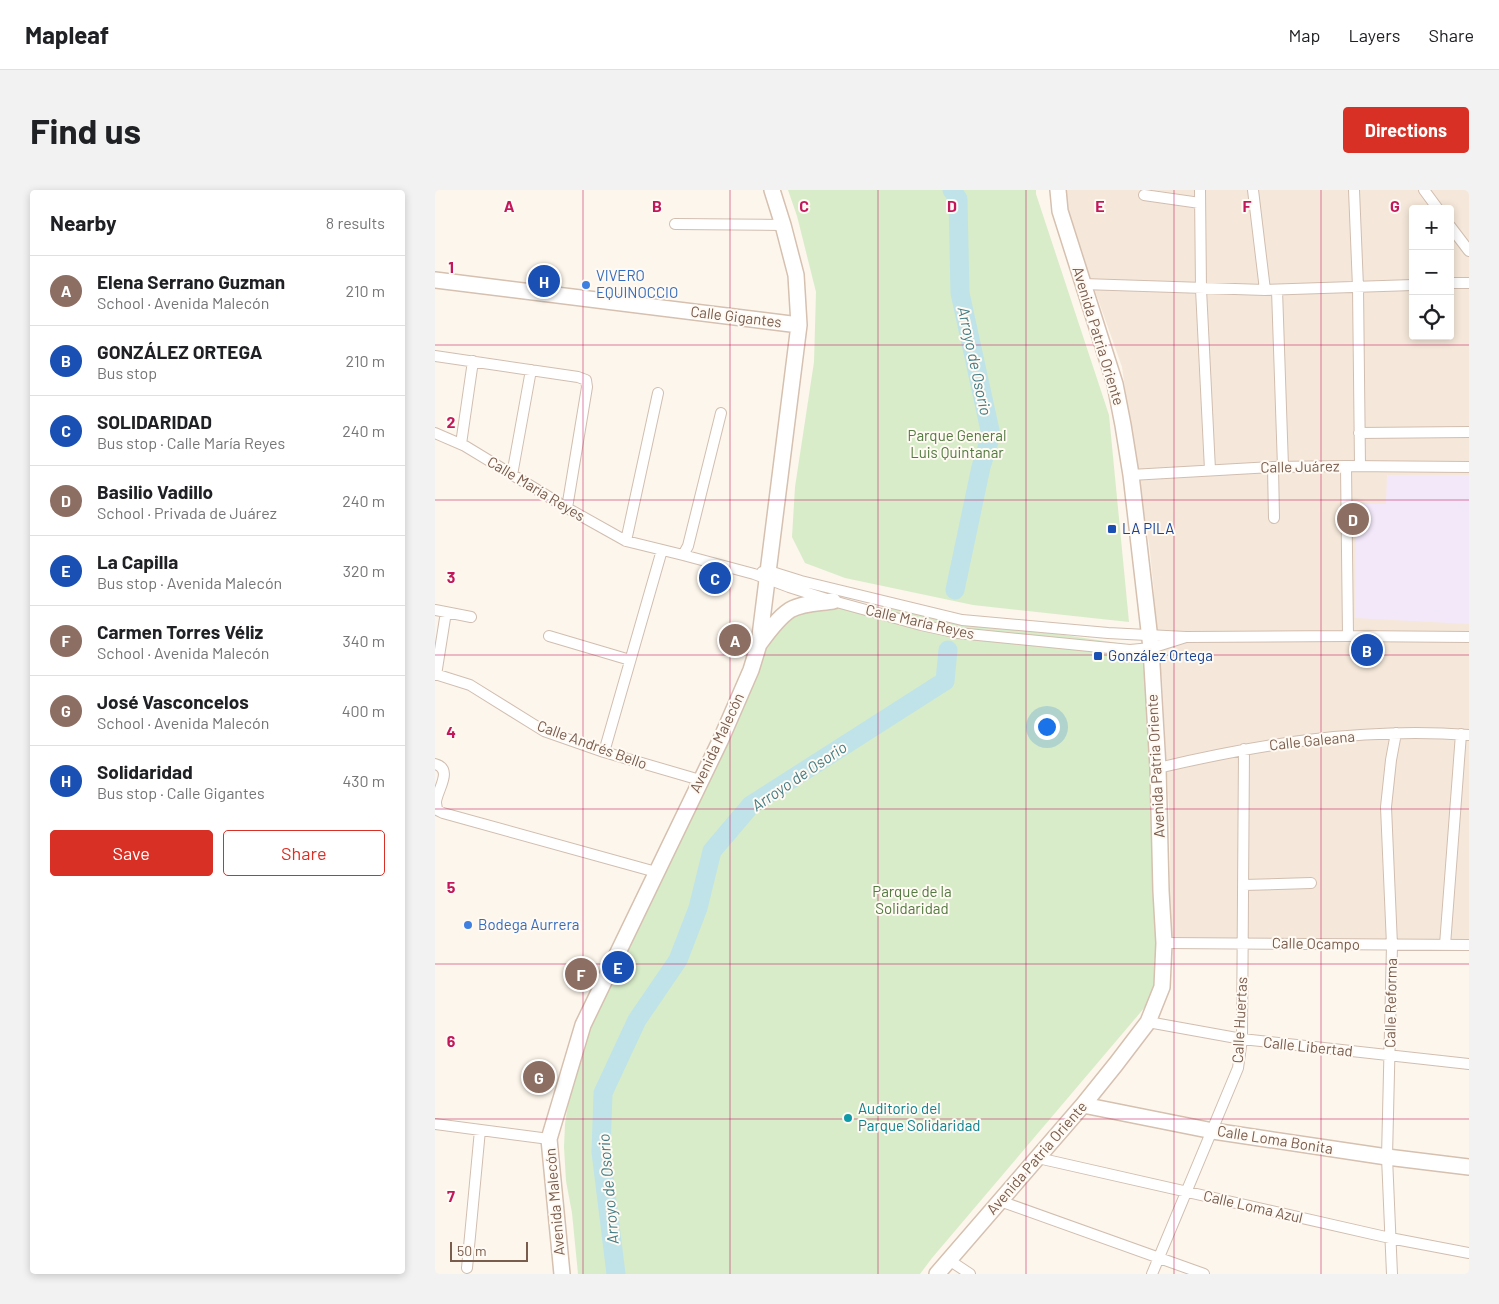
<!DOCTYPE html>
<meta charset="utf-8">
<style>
:root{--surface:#fff;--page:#f2f2f2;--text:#202124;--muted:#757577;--line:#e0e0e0;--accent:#d93025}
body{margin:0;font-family:Barlow,sans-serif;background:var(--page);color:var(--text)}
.controls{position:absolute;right:15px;top:15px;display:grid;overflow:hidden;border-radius:5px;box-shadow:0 2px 8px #0003}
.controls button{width:45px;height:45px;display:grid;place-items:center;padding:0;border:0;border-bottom:1px solid var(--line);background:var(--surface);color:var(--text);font:25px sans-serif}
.scale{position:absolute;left:15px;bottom:12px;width:78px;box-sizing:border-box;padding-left:5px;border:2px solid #7a5c4d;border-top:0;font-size:14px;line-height:18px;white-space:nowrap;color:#7a5c4d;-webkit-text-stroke:4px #fffaf3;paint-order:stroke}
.you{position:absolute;left:611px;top:536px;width:18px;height:18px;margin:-12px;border:4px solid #fff;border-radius:50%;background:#1a73e8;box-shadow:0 0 0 8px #1a73e833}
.badge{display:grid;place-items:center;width:32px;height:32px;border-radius:50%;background:var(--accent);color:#fff;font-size:16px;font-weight:700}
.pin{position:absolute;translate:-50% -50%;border:2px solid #fff;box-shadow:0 1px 5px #0006}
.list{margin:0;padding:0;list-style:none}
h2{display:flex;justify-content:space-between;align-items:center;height:65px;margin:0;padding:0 20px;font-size:21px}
h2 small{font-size:16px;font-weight:400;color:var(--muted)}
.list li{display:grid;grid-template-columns:32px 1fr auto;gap:15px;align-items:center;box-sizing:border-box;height:70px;padding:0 20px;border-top:1px solid var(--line)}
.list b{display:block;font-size:19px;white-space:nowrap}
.list p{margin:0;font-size:16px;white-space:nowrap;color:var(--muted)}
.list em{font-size:16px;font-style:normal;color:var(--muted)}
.actions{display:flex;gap:10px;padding:15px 20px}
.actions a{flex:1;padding:11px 0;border:1px solid var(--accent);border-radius:5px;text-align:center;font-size:18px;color:var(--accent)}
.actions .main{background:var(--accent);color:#fff}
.icon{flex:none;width:28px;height:28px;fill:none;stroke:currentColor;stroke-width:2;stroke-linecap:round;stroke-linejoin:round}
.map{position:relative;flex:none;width:1034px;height:1084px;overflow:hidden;border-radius:5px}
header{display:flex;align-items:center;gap:30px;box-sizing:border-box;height:70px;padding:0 25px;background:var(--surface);border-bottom:1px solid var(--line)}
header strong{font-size:24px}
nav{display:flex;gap:28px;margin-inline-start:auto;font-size:18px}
.intro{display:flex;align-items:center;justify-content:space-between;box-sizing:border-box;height:120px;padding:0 30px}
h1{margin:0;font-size:35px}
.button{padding:12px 22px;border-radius:5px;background:var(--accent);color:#fff;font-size:18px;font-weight:700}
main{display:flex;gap:30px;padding:0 30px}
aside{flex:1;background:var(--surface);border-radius:5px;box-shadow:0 2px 8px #0003}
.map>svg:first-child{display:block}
.residential{fill:#f5e8da}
.education{fill:#f3e8fa}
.green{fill:#d8ecc9}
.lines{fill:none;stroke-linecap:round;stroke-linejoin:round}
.river{stroke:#bfe3e8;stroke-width:19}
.street-casing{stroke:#d1beb0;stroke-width:12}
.secondary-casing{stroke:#d6c0b0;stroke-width:18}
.street{stroke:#fff;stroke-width:10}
.secondary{stroke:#fff;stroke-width:15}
.grid{fill:none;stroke:#c2185b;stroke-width:1;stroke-opacity:0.55}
.shop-dot{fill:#3f7fe0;stroke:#fffaf3;stroke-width:2}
.transit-dot{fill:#1a4fb4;stroke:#fffaf3;stroke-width:2}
.culture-dot{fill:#0f9aa8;stroke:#fffaf3;stroke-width:2}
.labels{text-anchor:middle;stroke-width:4;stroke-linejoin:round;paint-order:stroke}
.shop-label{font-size:15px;fill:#366cbe;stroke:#fffaf3;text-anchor:start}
.street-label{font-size:15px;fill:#7a5c4d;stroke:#fffaf3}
.park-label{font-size:15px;fill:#537a41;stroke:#fffaf3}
.transit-label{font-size:15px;fill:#164399;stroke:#fffaf3;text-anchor:start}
.culture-label{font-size:15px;fill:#0d838f;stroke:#fffaf3;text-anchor:start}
.water-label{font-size:16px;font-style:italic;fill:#437c86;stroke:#fffaf3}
.grid-label{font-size:16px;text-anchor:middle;font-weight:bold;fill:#c2185b;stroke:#fffaf3;stroke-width:4;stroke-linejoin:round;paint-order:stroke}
</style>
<header>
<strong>Mapleaf</strong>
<nav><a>Map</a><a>Layers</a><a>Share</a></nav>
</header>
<div class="intro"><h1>Find us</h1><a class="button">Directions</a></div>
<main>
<aside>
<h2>Nearby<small>8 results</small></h2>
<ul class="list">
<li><span class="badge" style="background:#8d6e63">A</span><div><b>Elena Serrano Guzman</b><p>School · Avenida Malecón</p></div><em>210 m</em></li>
<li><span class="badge" style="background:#1a4fb4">B</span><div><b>GONZÁLEZ ORTEGA</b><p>Bus stop</p></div><em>210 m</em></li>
<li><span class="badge" style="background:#1a4fb4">C</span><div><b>SOLIDARIDAD</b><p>Bus stop · Calle María Reyes</p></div><em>240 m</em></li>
<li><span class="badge" style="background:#8d6e63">D</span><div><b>Basilio Vadillo</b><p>School · Privada de Juárez</p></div><em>240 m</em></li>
<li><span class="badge" style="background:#1a4fb4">E</span><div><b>La Capilla</b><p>Bus stop · Avenida Malecón</p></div><em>320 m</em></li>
<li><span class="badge" style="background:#8d6e63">F</span><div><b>Carmen Torres Véliz</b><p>School · Avenida Malecón</p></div><em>340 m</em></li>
<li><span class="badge" style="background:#8d6e63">G</span><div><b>José Vasconcelos</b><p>School · Avenida Malecón</p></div><em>400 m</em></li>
<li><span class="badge" style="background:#1a4fb4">H</span><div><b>Solidaridad</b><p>Bus stop · Calle Gigantes</p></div><em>430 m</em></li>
</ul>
<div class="actions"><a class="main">Save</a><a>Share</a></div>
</aside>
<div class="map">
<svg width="1034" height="1084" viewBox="0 0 1034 1084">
<rect width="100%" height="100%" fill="#fdf6ec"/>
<path class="residential" d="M631,0H1034V90H1015V19H978V91L821,96L654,90L633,19Z
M1034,97V751L735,749V640L727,490L720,453L719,402L714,353L702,284L687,177L659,98L833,105L978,99V146H1015V98Z"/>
<path class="education" d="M952,285H1034V434L920,428L921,314H951Z"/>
<path class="green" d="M353,0H601V4L674,225L694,432L538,415L410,388L370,373L357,347L360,297L379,172L381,102L362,26Z
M391,409L716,458L727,797L497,1068L485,1084H143L137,1023L131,991L129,957L130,934L142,855L324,454L355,420Z"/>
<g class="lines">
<path class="river" d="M517,0L523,9L525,103L556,245L546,277L520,400
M181,1084L166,962L168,903L202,830L243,770L263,718L277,661L316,615L510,491L513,460"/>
<defs>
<path id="street" d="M765,0L766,99L775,280
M818,0L830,100
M919,0L923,97L925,276
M989,0L1003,19
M709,5L765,13
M240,34L348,35
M1015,36L1034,61
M1015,93H1034
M648,94L830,100L978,95
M842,100L848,277
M0,166L143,187L151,190L152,197L132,318
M0,243L30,256L132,318L191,351L248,365L319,384L354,397L398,411L486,435L523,443L695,460L716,458L751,447
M924,243L1034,242
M26,254L38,171
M911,276L913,446
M838,277L839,328
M77,285L96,180
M696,285L838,277L911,276L1034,277
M191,351L223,203
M248,365L253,356L286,223
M327,382L334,381L366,391L527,430L673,443L751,447L913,446L1034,447
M0,420L36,427
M114,446L195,470
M0,484L35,495L109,541L169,562L265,590
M1,485L11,422
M169,562L227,360
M0,574C19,579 2,600 1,612C1,615 2,617 2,620L8,623L221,682
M723,578C825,554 928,537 1034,545
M808,695L876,693
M729,753L1034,755
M1010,755L1026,544
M713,832L807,849L1034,874
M0,934L114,949
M603,968L955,1048L1034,1063
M565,1011L769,1084
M514,1070L535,1084
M32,1078L45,940
M717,1084L803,878L807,849L809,559
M957,1084L952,967L957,755L951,617L956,570L961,543"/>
<path id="secondary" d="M0,90L364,135
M325,453C333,442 343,428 355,420C367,413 384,413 398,411
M648,915L778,941L952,967L1034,977
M127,1084L114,949L148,835L286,549L316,480L324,454L364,135L361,85L348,35L337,0
M502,1084L648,915L681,874L713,832L727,797L729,753L726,701L723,578L716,458L696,285L688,235L680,194L625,21L623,0"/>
</defs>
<use href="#street" class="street-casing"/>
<use href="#secondary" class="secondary-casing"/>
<use href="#street" class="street"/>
<use href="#secondary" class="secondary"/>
</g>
<path class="grid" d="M148,0V1084M295,0V1084M443,0V1084M591,0V1084M739,0V1084M886,0V1084M0,155H1034M0,310H1034M0,465H1034M0,619H1034M0,774H1034M0,929H1034"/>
<g class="shop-dot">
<circle cx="151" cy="95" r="5"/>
<circle cx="33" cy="735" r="5"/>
</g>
<g class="transit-dot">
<rect x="672" y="334" width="10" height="10" rx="2.5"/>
<rect x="658" y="461" width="10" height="10" rx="2.5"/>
</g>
<circle class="culture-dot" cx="413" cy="928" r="5"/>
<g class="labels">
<g class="shop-label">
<text x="161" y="91">VIVERO<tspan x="161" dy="17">EQUINOCCIO</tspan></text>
<text x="43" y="740">Bodega Aurrera</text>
</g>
<g class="street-label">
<text transform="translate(301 127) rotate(7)" y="5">Calle Gigantes</text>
<text transform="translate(663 146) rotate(73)" y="5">Avenida Patria Oriente</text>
<text transform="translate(865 277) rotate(-1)" y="5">Calle Juárez</text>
<text transform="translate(101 299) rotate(31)" y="5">Calle María Reyes</text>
<text transform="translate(485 432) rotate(13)" y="5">Calle María Reyes</text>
<text transform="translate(877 551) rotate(-6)" y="5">Calle Galeana</text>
<text transform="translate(282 553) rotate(-65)" y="5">Avenida Malecón</text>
<text transform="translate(157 555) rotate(20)" y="5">Calle Andrés Bello</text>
<text transform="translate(721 576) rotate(-93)" y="5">Avenida Patria Oriente</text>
<text transform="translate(881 754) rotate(1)" y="5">Calle Ocampo</text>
<text transform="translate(956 813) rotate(-89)" y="5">Calle Reforma</text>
<text transform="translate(805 830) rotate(-87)" y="5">Calle Huertas</text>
<text transform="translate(873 857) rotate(6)" y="5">Calle Libertad</text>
<text transform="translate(840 950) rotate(9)" y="5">Calle Loma Bonita</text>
<text transform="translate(602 968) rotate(-49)" y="5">Avenida Patria Oriente</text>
<text transform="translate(120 1012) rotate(-95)" y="5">Avenida Malecón</text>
<text transform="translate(818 1017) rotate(13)" y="5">Calle Loma Azul</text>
</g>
<g class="park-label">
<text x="522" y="251">Parque General<tspan x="522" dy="17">Luis Quintanar</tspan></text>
<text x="477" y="707">Parque de la<tspan x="477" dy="17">Solidaridad</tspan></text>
</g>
<g class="transit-label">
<text x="687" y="344">LA PILA</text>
<text x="673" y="471">González Ortega</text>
</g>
<g class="culture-label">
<text x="423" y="924">Auditorio del<tspan x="423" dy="17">Parque Solidaridad</tspan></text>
</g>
<g class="water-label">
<text transform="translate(540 171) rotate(78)" y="6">Arroyo de Osorio</text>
<text transform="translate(364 586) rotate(-34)" y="6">Arroyo de Osorio</text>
<text transform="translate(173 999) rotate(-95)" y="6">Arroyo de Osorio</text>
</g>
</g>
<g class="grid-label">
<text x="74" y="22">A</text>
<text x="222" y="22">B</text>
<text x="369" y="22">C</text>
<text x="517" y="22">D</text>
<text x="665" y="22">E</text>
<text x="812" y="22">F</text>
<text x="960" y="22">G</text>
<text x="16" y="83">1</text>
<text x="16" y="238">2</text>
<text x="16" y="393">3</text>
<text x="16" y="548">4</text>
<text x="16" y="703">5</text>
<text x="16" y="857">6</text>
<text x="16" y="1012">7</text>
</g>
</svg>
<div class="controls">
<button>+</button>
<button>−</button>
<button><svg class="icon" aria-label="locate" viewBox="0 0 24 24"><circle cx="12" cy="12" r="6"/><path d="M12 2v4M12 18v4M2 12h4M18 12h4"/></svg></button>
</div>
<div class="scale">50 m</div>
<div class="you"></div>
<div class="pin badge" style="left:300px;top:450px;background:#8d6e63">A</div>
<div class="pin badge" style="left:932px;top:460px;background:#1a4fb4">B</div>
<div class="pin badge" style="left:280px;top:388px;background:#1a4fb4">C</div>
<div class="pin badge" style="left:918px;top:329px;background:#8d6e63">D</div>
<div class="pin badge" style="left:183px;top:777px;background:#1a4fb4">E</div>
<div class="pin badge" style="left:146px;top:784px;background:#8d6e63">F</div>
<div class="pin badge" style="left:104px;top:887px;background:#8d6e63">G</div>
<div class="pin badge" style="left:109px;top:91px;background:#1a4fb4">H</div>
</div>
</main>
